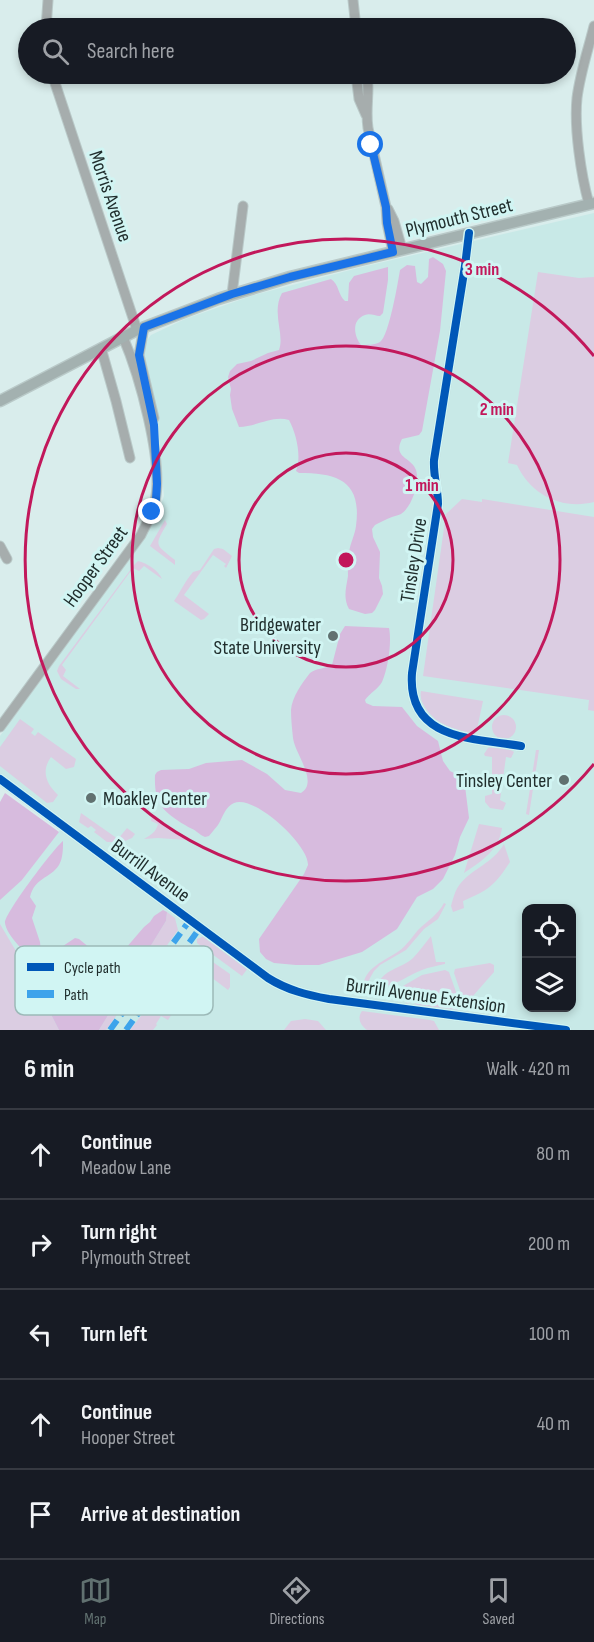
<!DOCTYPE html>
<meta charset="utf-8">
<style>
:root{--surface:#171b24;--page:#242831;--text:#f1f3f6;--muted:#9ea1a6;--line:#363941;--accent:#617170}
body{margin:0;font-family:"Sofia Sans Condensed",sans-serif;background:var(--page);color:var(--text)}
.controls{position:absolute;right:18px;bottom:18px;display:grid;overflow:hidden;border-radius:12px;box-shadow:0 3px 9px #0003}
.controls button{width:54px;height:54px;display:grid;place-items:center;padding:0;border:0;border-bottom:2px solid var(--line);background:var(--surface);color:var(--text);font:30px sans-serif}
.stop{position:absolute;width:18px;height:18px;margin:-14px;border:4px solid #1a73e8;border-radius:50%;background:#fff}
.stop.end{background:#1a73e8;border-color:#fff;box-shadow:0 2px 6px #0008}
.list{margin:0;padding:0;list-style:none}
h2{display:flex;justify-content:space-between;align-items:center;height:78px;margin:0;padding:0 24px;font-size:26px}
h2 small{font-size:20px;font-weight:400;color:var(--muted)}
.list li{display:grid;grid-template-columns:39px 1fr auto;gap:18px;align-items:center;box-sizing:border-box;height:90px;padding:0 24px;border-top:2px solid var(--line)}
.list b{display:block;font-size:22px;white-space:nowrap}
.list p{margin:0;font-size:20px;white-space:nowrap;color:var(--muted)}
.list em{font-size:20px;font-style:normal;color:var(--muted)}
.icon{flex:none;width:33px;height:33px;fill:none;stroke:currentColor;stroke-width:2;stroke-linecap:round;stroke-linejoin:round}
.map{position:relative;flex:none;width:594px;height:1030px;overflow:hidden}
.search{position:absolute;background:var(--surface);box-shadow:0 3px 9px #0003;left:18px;right:18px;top:18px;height:66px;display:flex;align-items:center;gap:15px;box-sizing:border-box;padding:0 21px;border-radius:33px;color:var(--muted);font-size:22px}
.sheet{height:528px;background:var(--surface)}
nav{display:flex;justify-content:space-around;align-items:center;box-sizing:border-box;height:84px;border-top:2px solid var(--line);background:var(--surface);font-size:16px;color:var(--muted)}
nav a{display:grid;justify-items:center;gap:3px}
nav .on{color:var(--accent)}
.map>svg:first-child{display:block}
.built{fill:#c8e9e7;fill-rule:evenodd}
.green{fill:#dbcde2}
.forest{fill:#d7bbde}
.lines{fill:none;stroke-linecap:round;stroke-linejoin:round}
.minor-casing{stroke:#b9c9c8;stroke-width:11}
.major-casing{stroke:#b9c9c8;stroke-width:13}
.minor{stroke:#a6adad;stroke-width:9}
.major{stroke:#a3b1b0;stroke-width:10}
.quiet{stroke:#3da3eb;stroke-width:6;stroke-dasharray:12 6;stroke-linecap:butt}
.cycleway-casing{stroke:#d1f5f3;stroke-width:11}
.cycleway{stroke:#0057b8;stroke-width:8}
.route{stroke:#1a73e8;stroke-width:8}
.ring{fill:none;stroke:#c2185b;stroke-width:3}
.poi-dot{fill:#617170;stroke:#d1f5f3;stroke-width:2}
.labels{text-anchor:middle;stroke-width:6;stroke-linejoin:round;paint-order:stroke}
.street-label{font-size:20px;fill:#202e2d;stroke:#d1f5f3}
.poi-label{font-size:20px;fill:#202e2d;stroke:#d1f5f3;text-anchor:end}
.key{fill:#d1f5f3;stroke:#9cb9b8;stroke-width:1.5}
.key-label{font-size:16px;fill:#202e2d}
.centre{fill:#c2185b;stroke:#d1f5f3;stroke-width:3}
.ring-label{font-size:18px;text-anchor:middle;font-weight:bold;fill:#c2185b;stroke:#d1f5f3;stroke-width:6;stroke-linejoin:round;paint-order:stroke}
</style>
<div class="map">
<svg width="594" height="1030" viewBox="0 0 594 1030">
<rect width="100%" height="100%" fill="#d9edec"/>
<path class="built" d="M594,213V1030H0V864L22,880L66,822L0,773V736L137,548L157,517L164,496L158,424L142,355L146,342L151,335L185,319L254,295L362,267ZM526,909H572V1008H526Z"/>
<path class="green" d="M538,272L579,278L594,277V502C562,510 531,495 517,465L508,463Z
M462,499L482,502V499L594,517V711L588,710L589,700L423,676L446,514Z
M165,520L167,524C154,546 155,544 175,560V565L150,546Z
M218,548L223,549L232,556L226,568L224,566L226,564L213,555L184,595L209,614L204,619L201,620L174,601C181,591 185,581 193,572L200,570L214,549Z
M138,561C147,563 159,571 162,579L144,566L139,571L133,568L62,665L66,670L63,676L80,689H76L61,679L57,671L59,666L134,565Z
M421,691L483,701L477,729C460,743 416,712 421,691Z
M492 727a12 12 0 1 1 24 0a12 12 0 1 1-24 0Z
M20,719L34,729L31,733L35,736L38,732L76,759L74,767L66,769L51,757C41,771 46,784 58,795L53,802L47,803L0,766V747Z
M492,747L511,750L514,752L511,758L506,757L500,800L506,803L503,810L490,808L485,802V796L492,794V757L485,756L484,754L488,748Z
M536,750H539L529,815L526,814Z
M81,813L118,839L127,828L135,834L132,838L118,844L117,842H107L94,832L96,830L91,826L88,828L79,822Z
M152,815L156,816L186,840L158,838L144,839C151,835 156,832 158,824L151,821Z
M479,824L502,828C499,850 482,861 464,873Z
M504,844L510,862C495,885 489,890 463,901L464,908L453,912L451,906C453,899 455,890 460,884C474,867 492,864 504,844Z
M444,903L446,904L438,919L424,929L406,950L380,965L374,971L370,978L365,991L363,990C362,968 385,961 399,951C407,945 412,937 418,930C428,920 437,916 444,903Z
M167,912L175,918L178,930L106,1030H99L166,921Z
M0,924L36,985L59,1030H0Z
M204,936L248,968L242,976L197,943V939Z
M431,936L436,962H445V964C437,966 429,967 422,970C406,976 395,987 377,987C382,969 401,969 413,958C420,951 425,943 431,936Z
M210,960L230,974V987L228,990L199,968L172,1003L165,996L168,992L164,989V984L178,964Z
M490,963L494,965V972L465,1005L454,973L455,969Z
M445,970L449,972L461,1006L459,1010L417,1005L412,1002L406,1004L407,998L400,997L403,986L422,975Z
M158,1006H161L172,1014L168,1020L161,1016L156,1024L157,1025L153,1030H130L147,1008L151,1007L155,1010Z
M362,1011L430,1020L434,1021L439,1030H367C360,1025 357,1018 362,1011Z
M305,1019L318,1021L326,1030H284L291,1021Z"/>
<path class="forest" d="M433,257L443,264L446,271L440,331L422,431L419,435L402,439C392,458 412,457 416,470C420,482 412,507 401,514C399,515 395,516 392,517C386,519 381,522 375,525L372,529L373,537L380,552L379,578L382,586L383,594L375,610L372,613L365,614L349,609C343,598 346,588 348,576C348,569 347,561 349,553C350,543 355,535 356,526C362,481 338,473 299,473L296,471C302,456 296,433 289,420C272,415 256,427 239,427L232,409L230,395L231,389L228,377L230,371L237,364L251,361L268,353L279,350C285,334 271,313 282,293L331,279C339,284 338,295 345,301H348L349,283L354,276L388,267V280L383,313L380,316C375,316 370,313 365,315C351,320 354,336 361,345C367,345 375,345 380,342C389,336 398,282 400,270L407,265L415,266L417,282L421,284L428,277L429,259Z
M345,626L389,628C392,642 388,669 382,682C378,689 370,693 365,700L366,703L373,706L402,707L417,726L438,741L443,761L450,771L464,778L469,818L460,837L455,855L443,879L433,889L417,897L397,929L362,952L319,965H296L274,963L266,959L260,952L259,939L304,874C305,872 307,867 308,865C309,845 254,794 234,803C225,807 223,817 218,825C215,829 212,832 209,836L205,837C202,836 200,834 197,832C194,829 189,828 185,825C162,811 154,803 155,775L157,772L161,770L189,769L206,763L242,760L267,774L285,790L301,793C319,782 295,754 293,738C292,729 291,719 291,710C292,697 302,683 310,673C316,668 325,669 332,665L340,634Z
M5,793L59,832L22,880L0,900V802Z
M63,841C63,849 63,858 59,865C50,879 35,877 30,897L36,906L32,918L40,942L41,953L33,960C24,951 7,936 5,923C4,914 54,848 63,841Z
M163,910L167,912L166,921L99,1030H59L36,985L35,970L39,962L75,938L79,939L107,962L113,963L144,927L150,922L154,916Z"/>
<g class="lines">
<defs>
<path id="minor" d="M353,0L356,28
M46,28L48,0
M52,74L137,330
M356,74L359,99L366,115
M367,74C370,93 365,109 368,128L386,207L387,223L393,252
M589,204C581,175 574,128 577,98C580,74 588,50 594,26
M388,209L394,221L402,249
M469,233L465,266L434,460C433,475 438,489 438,504L412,673C407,740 472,738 521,746
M232,294L243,206
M144,327L139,355L154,418
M101,348L116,401L130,458
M0,546L7,559
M0,727L141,535C146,524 153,513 155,501C164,462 139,374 123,337
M0,779L268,978C287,990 307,995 329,999L566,1030"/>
<path id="major" d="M0,401L137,330L218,299L290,277L594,203"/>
</defs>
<use href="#minor" class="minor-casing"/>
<use href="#major" class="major-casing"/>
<use href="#minor" class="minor"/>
<use href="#major" class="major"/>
<path class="quiet" d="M110,1030L187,924
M126,1030L197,932"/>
<defs>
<path id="cycleway" d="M469,233L465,266L434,460C433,475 438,489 438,504L412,673C407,740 472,738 521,746
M0,779L268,978C287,990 307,995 329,999L566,1030"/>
</defs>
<use href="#cycleway" class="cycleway-casing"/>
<use href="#cycleway" class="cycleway"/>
</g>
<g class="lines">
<path class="route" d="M152,512L156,499L157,484L154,425L139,355L144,327L232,294L290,277L393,252L387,223L386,207L371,145"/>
</g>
<g class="ring">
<circle cx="346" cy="560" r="107"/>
<circle cx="346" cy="560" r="214"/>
<path d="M594 764A321 321 0 1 1 594 356"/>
</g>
<g class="poi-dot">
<circle cx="333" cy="636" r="6"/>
<circle cx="564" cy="780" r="6"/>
<circle cx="91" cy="798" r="6"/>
</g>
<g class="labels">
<g class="street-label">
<text transform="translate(111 196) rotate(71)" y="7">Morris Avenue</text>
<text transform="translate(459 217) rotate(-14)" y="7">Plymouth Street</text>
<text transform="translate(413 560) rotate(-81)" y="7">Tinsley Drive</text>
<text transform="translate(95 566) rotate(-54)" y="7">Hooper Street</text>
<text transform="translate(151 870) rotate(36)" y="7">Burrill Avenue</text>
<text transform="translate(426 995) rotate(8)" y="7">Burrill Avenue Extension</text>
</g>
<g class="poi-label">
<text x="321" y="631">Bridgewater<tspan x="321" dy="23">State University</tspan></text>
<text x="552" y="787">Tinsley Center</text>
<text x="103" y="805" text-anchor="start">Moakley Center</text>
</g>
</g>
<rect x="15" y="946" width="198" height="69" rx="9" class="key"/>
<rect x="27" y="963" width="27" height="8" fill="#0057b8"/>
<rect x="27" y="990" width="27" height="8" fill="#3da3eb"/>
<g class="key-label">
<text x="64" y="973">Cycle path</text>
<text x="64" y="1000">Path</text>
</g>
<circle cx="346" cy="560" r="9" class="centre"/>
<g class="ring-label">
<text x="482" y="275">3 min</text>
<text x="497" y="415">2 min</text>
<text x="422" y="491">1 min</text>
</g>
</svg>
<div class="controls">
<button><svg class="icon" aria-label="locate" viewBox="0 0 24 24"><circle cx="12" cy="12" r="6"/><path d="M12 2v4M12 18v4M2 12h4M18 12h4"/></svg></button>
<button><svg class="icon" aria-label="layers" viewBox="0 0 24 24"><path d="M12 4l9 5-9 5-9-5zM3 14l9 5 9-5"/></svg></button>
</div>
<div class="stop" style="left:371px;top:145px"></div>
<div class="stop end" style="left:152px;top:512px"></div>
<div class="search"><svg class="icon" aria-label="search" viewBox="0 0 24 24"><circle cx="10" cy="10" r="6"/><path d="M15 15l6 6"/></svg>Search here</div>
</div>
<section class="sheet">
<h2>6 min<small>Walk · 420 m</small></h2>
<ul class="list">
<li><svg class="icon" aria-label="ahead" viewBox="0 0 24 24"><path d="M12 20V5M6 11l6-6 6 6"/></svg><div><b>Continue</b><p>Meadow Lane</p></div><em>80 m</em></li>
<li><svg class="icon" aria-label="right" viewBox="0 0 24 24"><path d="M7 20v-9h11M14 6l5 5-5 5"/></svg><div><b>Turn right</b><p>Plymouth Street</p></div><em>200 m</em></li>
<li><svg class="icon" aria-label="left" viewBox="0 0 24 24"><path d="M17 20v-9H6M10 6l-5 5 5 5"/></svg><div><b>Turn left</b></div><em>100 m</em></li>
<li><svg class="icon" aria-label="ahead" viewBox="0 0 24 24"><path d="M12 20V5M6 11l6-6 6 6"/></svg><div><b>Continue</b><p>Hooper Street</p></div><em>40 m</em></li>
<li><svg class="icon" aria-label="arrive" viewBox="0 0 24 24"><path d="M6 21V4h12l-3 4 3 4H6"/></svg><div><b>Arrive at destination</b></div></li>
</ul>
</section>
<nav>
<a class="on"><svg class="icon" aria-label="map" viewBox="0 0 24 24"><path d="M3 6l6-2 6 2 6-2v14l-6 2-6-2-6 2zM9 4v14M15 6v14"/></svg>Map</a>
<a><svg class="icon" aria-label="directions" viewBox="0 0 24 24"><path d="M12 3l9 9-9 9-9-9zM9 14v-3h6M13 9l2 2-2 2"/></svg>Directions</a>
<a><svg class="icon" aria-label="saved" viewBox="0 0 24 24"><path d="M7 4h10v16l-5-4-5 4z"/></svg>Saved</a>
</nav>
